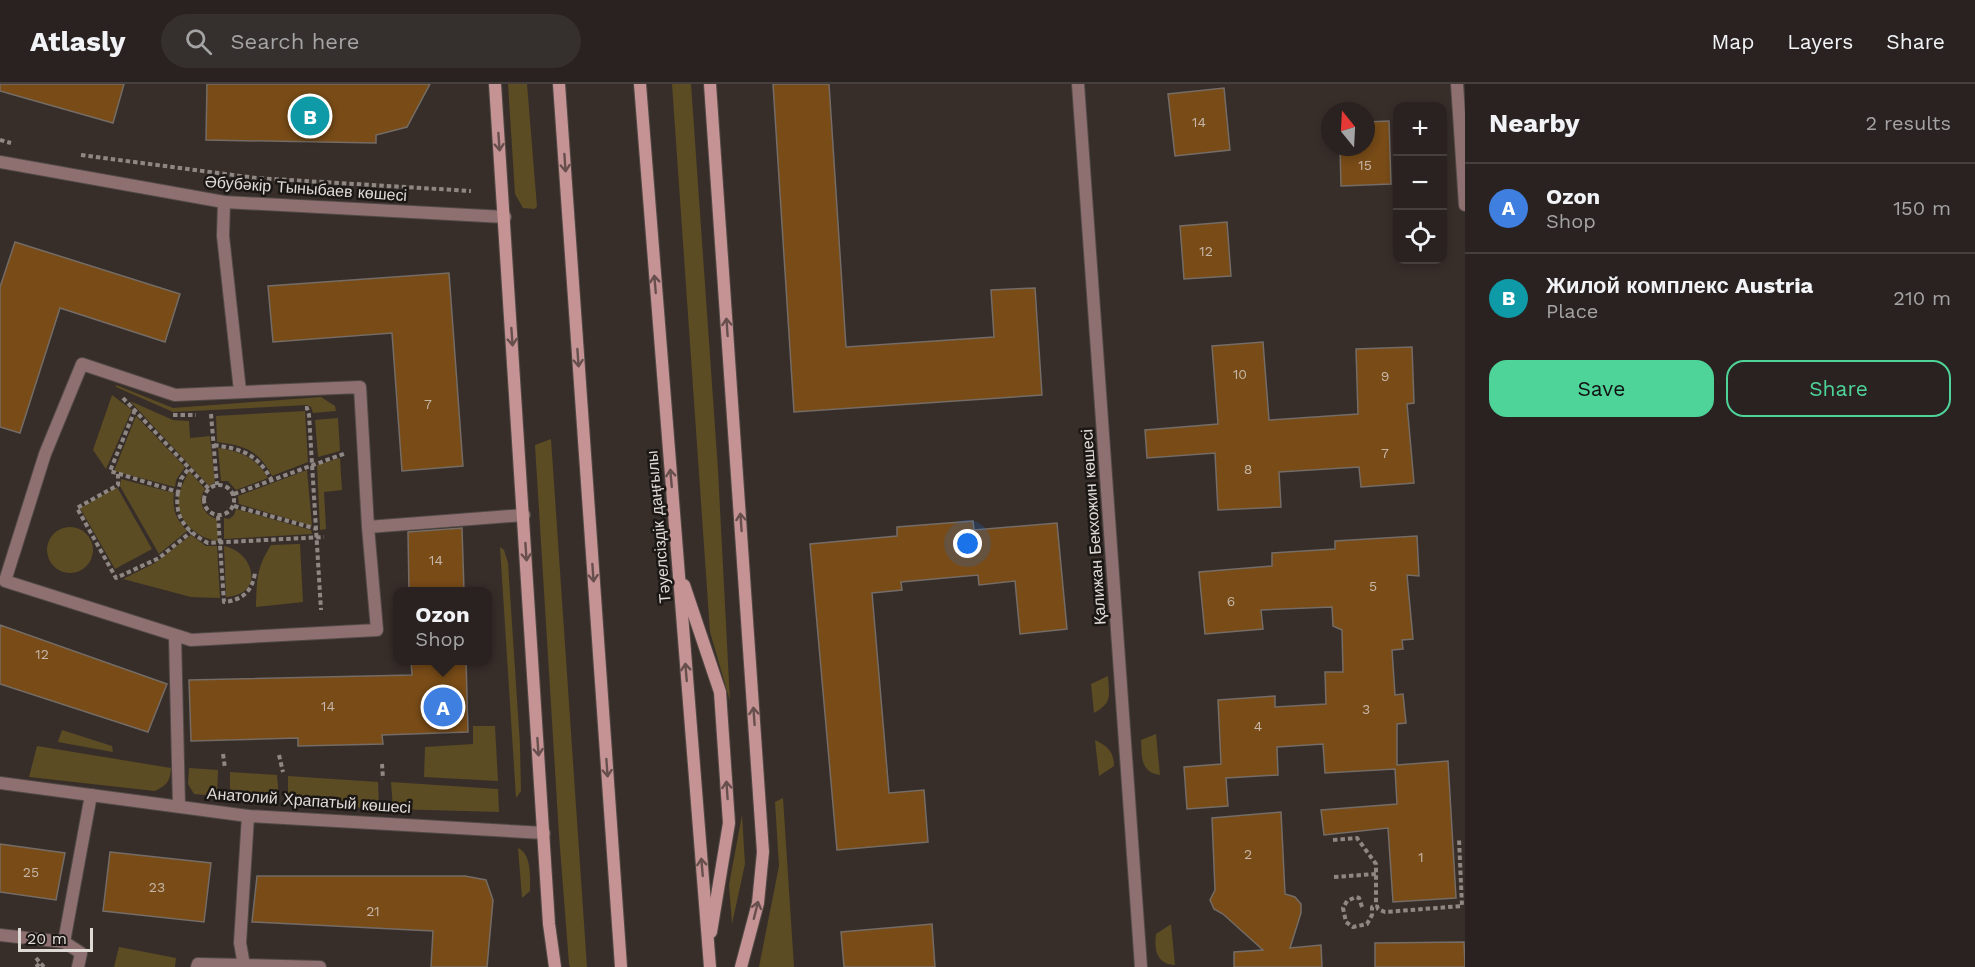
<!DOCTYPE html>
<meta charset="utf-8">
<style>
:root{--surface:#292220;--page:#352f2d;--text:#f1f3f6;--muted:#a5a4a5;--line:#453f3e;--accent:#4ed399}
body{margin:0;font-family:"Work Sans",sans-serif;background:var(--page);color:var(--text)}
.controls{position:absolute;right:18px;top:18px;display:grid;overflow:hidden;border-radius:12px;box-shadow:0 3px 9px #0003}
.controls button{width:54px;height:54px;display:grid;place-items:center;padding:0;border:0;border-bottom:2px solid var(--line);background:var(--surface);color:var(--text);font:30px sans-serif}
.compass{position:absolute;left:1321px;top:18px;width:54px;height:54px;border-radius:50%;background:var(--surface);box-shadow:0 3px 9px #0003;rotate:342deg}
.scale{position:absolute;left:18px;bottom:15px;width:75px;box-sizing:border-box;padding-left:6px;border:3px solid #e0dad7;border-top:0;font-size:16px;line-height:21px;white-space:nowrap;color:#e0dad7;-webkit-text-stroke:4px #1b1715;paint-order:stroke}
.you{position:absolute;left:968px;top:460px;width:21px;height:21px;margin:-15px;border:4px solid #fff;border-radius:50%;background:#1a73e8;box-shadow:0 0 0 9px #1a73e833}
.badge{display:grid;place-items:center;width:39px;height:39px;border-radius:50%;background:var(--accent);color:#fff;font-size:20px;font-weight:700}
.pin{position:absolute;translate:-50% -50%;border:3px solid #fff;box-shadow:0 2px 6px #0006}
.popup{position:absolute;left:393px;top:503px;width:99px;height:78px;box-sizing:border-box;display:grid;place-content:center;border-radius:12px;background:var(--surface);filter:drop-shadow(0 2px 4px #0005);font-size:20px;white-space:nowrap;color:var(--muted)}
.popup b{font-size:22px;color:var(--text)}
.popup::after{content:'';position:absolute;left:50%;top:100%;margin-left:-12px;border:12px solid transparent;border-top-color:var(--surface)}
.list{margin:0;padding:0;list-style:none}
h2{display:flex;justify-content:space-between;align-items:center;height:78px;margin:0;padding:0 24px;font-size:26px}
h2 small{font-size:20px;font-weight:400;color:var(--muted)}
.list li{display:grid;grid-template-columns:39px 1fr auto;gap:18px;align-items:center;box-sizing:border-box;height:90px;padding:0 24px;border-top:2px solid var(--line)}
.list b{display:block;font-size:22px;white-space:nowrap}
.list p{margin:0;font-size:20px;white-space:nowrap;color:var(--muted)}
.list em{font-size:20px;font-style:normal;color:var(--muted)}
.actions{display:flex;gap:12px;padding:18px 24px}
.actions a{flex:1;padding:14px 0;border:2px solid var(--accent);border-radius:18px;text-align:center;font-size:21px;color:var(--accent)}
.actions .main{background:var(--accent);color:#111}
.icon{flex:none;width:33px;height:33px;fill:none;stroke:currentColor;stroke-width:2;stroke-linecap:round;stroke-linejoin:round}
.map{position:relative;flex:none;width:1465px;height:883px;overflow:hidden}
header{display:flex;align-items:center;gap:36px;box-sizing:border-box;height:84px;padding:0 30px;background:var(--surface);border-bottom:2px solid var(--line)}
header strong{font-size:28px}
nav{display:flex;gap:33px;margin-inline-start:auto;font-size:21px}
.search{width:420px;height:54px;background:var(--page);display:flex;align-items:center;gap:15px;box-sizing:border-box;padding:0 21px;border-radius:33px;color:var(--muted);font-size:22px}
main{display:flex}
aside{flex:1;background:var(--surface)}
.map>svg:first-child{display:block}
.green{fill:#5b4c23}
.building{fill:#784b17;stroke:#746c65;stroke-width:1.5}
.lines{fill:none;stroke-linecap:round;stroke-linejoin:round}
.service-casing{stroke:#524a46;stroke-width:14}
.minor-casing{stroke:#524a46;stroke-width:14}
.secondary-casing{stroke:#524a46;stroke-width:14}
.path{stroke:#8e8783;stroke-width:4;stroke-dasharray:4.5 3;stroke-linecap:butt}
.service{stroke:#8f7070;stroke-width:12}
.minor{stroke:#8f7070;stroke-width:12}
.secondary{stroke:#c59394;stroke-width:12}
.oneway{stroke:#674f4e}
.labels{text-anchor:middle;stroke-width:5;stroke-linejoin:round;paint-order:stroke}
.number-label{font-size:14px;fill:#c6b6a7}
.street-label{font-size:16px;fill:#e0dad7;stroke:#1b1715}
</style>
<header>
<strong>Atlasly</strong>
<div class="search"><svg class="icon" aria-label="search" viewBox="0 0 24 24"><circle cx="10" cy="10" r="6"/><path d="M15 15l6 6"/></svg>Search here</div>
<nav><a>Map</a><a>Layers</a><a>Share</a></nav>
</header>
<main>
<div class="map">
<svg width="1465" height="883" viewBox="0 0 1465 883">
<rect width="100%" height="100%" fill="#372e2a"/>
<path class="green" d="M508,0H527L537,123L534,125L523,124L515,110Z
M672,0H691L718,386L730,617L710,548Z
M116,301L173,324L321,313L335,322L336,327L313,329L311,323L307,321L173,328L116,303Z
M112,311L132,326L106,385L93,366Z
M130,317L173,336L189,337L190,354L210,352L215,398L209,402Z
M305,327L308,378L272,392C258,366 246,362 217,358L216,332Z
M136,332L185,383L176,396L175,403L114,387Z
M338,334L340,367L318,373L315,336Z
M551,355L587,883H570L569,880L559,751L535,361Z
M218,364C240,367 257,374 268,394L236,406L228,397H221Z
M340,374L342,406L324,408L326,445L320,446L317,381Z
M307,386L312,442L239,420L238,412Z
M189,387L205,405C197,417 203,431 217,435L218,457C200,455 180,440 178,420C178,408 184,397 189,387Z
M121,395L174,409C172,426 176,435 187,447L159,470L120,402Z
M117,403L152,465L115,485L80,424Z
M236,425L311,446L312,450L224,455V434L229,435L234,431Z
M47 466a23 23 0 1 1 46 0a23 23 0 1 1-46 0Z
M191,451L206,462H217L220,514L191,513L123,495L155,479Z
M300,460L303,518L256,523C257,496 256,485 271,461Z
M224,462C256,469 264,511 226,513Z
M500,463L504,466L508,479L520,661L521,707L516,714Z
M1108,592C1109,612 1113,618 1094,629L1091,600Z
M473,642H495L498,697L424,693L425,663L473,660Z
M62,646L112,662L113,668L58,658Z
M1156,650L1160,691C1140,688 1142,673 1141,656Z
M1095,656C1108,662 1114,668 1114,682L1099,692Z
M37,662L171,684C170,698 167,701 155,707L29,693Z
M189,684L218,686L217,712L194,710L188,700Z
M230,688L277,691L279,716L230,713Z
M288,692L378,698L379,725L288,718Z
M391,698L498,705L499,728L393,725Z
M783,714L794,883H759L779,782L775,718Z
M742,731L745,780L732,840L729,801Z
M518,764C532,770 530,794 530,807L522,814Z
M1171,840L1175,881C1156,880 1154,865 1156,850Z
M119,863L176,874L175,883H114Z"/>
<path class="building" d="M0,0H124L113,39L0,7Z
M207,0H430L407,43L376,51V59L206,56Z
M773,0H829L846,263L994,253L991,206L1035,204L1042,311L794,328Z
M1224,4L1230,66L1175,72L1168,10Z
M1389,37L1391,100L1341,102L1340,63H1366V38Z
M1227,138L1231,192L1184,195L1180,142Z
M15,158L180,210L165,258L60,224L20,349L0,343V203Z
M449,189L463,382L402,387L392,249L273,258L268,202Z
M1263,258L1269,336L1358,330L1356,265L1412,263L1414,319L1407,320L1414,399L1361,403L1359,383L1279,388L1281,423L1218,426L1215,369L1147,374L1145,346L1218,340L1212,262Z
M973,437L974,446L1057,439L1067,545L1020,550L1015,497L979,501L978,491L901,498L902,506L872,509L889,709L924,706L928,758L837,766L810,460L897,452V443Z
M462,444L464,507H409L408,448Z
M1417,452L1419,492L1407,491L1413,555L1402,556L1403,565L1392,566L1395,611L1403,610L1406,639L1397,640V681L1448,677L1456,814L1393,818L1388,744L1324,751L1321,726L1397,720L1395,685L1325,689L1323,660L1277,663L1278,691L1226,694L1228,722L1187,725L1184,683L1221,680L1218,616L1275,612V623L1326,620L1325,588H1343L1342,546L1333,542L1332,523L1261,526L1263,545L1205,550L1199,488L1272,482V469L1335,465V457Z
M0,541L167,600L148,648L0,600Z
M411,576H466L468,648L382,651L383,660L298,662V654L191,657L189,596L412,591Z
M1281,728L1285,810L1295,813L1301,820V829L1290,864L1321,861L1322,883H1234V868L1263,866L1223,830L1214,825L1210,816L1215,806L1212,734Z
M0,760L65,769L56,816L0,808Z
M110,768L211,779L204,838L103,827Z
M257,792H465L486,796L493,816L487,883H431L433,847L252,838Z
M932,840L935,883H844L841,848Z
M1464,858L1465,883H1375V859Z"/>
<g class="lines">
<defs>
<path id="service" d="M224,118L223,152L240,307
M368,443L360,303L175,311L82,280L45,370L5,497L191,556L377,546L368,443L524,431
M175,552L179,722
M248,732L240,859L244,881L320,883
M0,851L64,858L81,869L78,883
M64,858L91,711
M197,883L198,880L244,881"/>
<path id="minor" d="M1078,0L1141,883
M1457,0L1465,121
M0,78L224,118L505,133
M0,699L248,732L544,749"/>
<path id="secondary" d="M495,0L549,840L555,883
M559,0L621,883
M640,0L710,883
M710,0L763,768L758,819L741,883
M684,501L720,608L729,739L711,848"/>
</defs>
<use href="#service" class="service-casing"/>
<use href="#minor" class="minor-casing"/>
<use href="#secondary" class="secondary-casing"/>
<path class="path" d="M0,56L11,59
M81,71L256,94L471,107
M123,314L209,405
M305,324H307L309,331L321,526
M135,326L110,387L178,408L181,395L189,384
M211,330L217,401
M173,331H196
M214,361C242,365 257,370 271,395
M118,390V401L77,424L116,494L159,474L191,448
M204 416a15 15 0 1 1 30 0a15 15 0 1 1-30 0Z
M178,408C174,434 186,447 208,459L324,453
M234,410L346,369
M234,422L317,445
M218,432L224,518C242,516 252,508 255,489
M223,670L225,684
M279,671L283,688
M382,680L383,695
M1333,756L1357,754L1376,780V819L1378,825L1385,828L1462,822L1459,755
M1334,793L1376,790
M1362,823L1359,814L1356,813L1347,817L1343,824L1346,838L1353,843L1367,840L1372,831V823L1377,822
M36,874L44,883
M36,883L41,878"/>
<use href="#service" class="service"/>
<use href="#minor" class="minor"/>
<use href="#secondary" class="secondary"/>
</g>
<defs><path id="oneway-shaft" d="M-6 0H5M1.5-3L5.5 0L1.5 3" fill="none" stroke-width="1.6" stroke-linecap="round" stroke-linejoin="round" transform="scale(1.5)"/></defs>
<g class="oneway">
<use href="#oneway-shaft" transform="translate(499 58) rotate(86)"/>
<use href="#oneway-shaft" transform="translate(565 79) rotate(86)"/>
<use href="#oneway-shaft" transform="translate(655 200) rotate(-95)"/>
<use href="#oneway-shaft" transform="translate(727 243) rotate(-94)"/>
<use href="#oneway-shaft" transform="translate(512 253) rotate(86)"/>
<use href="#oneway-shaft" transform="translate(578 274) rotate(86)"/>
<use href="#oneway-shaft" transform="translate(671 394) rotate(-95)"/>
<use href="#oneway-shaft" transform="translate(741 438) rotate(-94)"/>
<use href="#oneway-shaft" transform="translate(526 468) rotate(86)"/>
<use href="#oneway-shaft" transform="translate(593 489) rotate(86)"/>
<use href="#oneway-shaft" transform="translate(686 588) rotate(-95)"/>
<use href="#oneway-shaft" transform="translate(754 632) rotate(-94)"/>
<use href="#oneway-shaft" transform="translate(538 663) rotate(86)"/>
<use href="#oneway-shaft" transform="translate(607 684) rotate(86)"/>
<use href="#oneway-shaft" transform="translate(727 706) rotate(-94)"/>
<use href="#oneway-shaft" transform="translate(702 783) rotate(-95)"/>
<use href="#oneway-shaft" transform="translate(756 826) rotate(-76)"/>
</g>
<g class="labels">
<g class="number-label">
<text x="1199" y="43">14</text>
<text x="1365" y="86">15</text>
<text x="1206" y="172">12</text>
<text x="1240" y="295">10</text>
<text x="1385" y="297">9</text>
<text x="428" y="325">7</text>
<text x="1385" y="374">7</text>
<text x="1248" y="390">8</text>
<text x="436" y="481">14</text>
<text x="1373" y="507">5</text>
<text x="1231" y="522">6</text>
<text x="42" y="575">12</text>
<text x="328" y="627">14</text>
<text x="1366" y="630">3</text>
<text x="1258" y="647">4</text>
<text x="1248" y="775">2</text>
<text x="1421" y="778">1</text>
<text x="31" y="793">25</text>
<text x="157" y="808">23</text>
<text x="373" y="832">21</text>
</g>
<g class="street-label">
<text transform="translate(306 104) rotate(4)" y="6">Әбубәкір Тыныбаев көшесі</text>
<text transform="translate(658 443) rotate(-95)" y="6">Тәуелсіздік даңғылы</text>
<text transform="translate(1093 443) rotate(-94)" y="6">Қалижан Бекхожин көшесі</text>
<text transform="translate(309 716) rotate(4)" y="6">Анатолий Храпатый көшесі</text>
</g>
</g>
</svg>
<div class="controls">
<button>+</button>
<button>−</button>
<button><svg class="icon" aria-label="locate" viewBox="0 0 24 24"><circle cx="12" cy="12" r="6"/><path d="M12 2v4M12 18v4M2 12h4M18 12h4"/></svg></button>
</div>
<svg class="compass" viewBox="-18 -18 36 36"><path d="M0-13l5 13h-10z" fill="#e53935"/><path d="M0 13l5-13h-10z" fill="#a5a4a5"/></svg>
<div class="scale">20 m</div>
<div class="you"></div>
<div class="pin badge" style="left:443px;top:623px;background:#3f7fe0">A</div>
<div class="popup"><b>Ozon</b>Shop</div>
<div class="pin badge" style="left:310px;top:32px;background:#0f9aa8">B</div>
</div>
<aside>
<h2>Nearby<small>2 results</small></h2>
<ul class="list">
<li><span class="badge" style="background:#3f7fe0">A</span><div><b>Ozon</b><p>Shop</p></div><em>150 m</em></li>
<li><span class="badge" style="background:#0f9aa8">B</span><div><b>Жилой комплекс Austria</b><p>Place</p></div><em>210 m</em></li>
</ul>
<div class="actions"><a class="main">Save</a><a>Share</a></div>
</aside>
</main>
